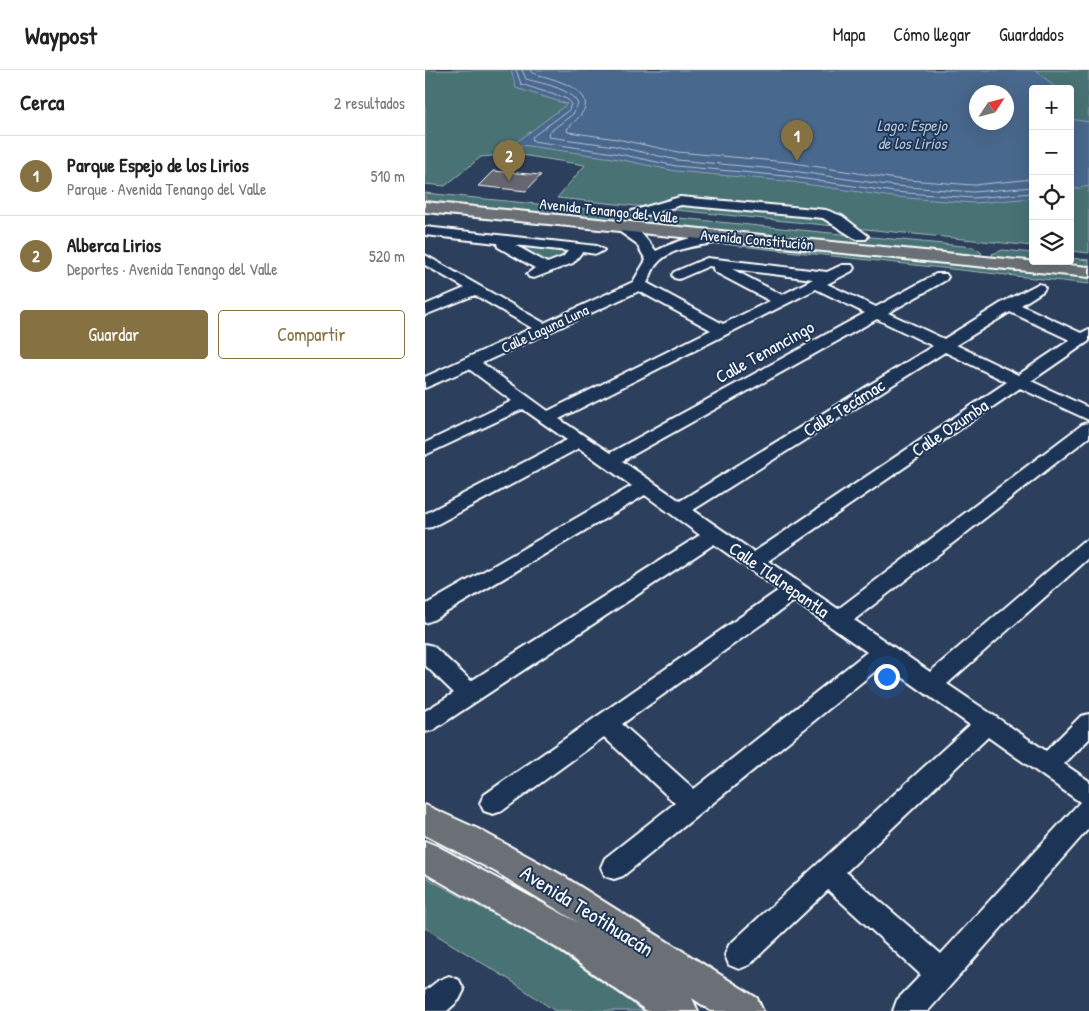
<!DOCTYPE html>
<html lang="es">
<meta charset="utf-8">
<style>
:root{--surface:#fff;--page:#f6f6f6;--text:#222;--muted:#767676;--line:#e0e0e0;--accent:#857141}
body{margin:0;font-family:"Patrick Hand",sans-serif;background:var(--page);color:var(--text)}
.controls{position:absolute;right:15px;top:15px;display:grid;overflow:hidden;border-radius:5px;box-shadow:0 5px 20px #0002}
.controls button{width:45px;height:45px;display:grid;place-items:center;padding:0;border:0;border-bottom:1px solid var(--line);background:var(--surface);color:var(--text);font:25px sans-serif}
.compass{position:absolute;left:544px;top:15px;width:45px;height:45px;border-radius:50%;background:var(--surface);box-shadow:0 5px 20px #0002;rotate:54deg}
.you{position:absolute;left:461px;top:606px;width:18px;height:18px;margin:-12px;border:4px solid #fff;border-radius:50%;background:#1a73e8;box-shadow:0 0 0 8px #1a73e833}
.badge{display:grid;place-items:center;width:32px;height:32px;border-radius:50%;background:var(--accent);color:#fff;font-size:16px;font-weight:700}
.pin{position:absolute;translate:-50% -41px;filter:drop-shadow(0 1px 2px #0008)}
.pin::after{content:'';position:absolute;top:26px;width:18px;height:15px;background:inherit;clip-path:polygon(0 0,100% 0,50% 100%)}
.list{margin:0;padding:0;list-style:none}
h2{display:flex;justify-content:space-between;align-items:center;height:65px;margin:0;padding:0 20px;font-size:21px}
h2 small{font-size:16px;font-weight:400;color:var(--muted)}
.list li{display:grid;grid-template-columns:32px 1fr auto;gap:15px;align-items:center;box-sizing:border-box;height:80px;padding:0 20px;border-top:1px solid var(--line)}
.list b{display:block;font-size:19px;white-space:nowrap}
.list p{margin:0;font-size:16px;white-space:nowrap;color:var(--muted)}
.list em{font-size:16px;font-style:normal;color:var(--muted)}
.actions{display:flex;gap:10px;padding:15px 20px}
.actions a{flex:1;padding:11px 0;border:1px solid var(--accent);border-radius:5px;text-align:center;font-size:18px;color:var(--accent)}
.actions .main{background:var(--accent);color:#fff}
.icon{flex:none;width:28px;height:28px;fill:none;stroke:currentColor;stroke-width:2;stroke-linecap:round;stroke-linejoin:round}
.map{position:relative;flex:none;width:664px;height:941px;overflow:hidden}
header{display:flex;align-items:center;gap:30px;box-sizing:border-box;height:70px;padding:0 25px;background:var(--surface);border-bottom:1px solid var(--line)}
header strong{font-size:24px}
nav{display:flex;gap:28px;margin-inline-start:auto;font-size:18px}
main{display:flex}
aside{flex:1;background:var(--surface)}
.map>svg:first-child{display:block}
.green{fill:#4a7275;stroke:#a4b8ba;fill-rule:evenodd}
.water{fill:#48678d;stroke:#91a4bb;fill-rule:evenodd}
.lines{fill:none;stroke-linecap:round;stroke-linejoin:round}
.shore{stroke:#b6c2d1;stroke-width:1}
.building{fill:#666670;stroke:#fff}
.minor-casing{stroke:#fff;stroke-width:4}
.major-casing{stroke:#fff;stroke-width:4}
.minor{fill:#1d3557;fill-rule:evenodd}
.major{fill:#6a7074;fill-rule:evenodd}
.labels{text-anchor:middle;stroke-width:4;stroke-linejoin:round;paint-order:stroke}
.far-street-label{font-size:15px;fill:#fff;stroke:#1d3557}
.far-water-label{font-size:16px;font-style:italic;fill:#b6c2d1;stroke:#1d3557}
.street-label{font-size:18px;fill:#fff;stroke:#1d3557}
.near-street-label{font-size:21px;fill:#fff;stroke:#1d3557}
</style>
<header>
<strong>Waypost</strong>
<nav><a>Mapa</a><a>Cómo llegar</a><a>Guardados</a></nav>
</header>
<main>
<aside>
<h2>Cerca<small>2 resultados</small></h2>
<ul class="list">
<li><span class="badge">1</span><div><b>Parque Espejo de los Lirios</b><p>Parque · Avenida Tenango del Valle</p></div><em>510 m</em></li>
<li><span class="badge">2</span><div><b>Alberca Lirios</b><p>Deportes · Avenida Tenango del Valle</p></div><em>520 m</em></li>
</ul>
<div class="actions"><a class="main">Guardar</a><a>Compartir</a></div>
</aside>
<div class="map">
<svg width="664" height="941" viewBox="0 0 664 941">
<rect width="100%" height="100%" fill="#2c3f5c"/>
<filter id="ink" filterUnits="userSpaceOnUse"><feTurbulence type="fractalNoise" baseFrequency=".02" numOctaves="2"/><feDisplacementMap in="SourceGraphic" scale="10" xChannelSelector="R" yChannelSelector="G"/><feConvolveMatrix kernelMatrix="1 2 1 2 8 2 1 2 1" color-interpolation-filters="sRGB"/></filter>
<g filter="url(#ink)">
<path class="green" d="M0,0H664V183L645,181V19H608V176L132,128L160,95L90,84L56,87L20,116L0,114ZM552,22H582V52H552Z
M0,123L548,177L557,183L553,188L0,136Z
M291,169L664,204V214L279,172Z
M77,171L150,179L123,198Z
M578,180L608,183V191H645V188L664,190V202L568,188L567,184Z
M0,807L118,871L219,941H130L85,910L0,858Z"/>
<path class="water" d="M86,0H611L632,19H608V128L549,133L468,127L360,111L250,101L188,88L89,74L142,34L91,18ZM582,22V52H552V22Z
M645,49L664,52V116L645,120Z"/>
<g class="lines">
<path class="shore" d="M91,0L96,14L142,29L146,33L144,40L107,67L108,71L189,83L251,96L360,106L469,122L548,128L608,123
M97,0L101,9C118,14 144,17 153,34L148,44L123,63L124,67L190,76L252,90L361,100L470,116L548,122L608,117
M105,0L107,3C121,7 165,17 160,37C157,46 148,53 142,59L143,62L192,69L253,82L362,92L471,109L548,115L608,109"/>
</g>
<path class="building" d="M68,101L116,105L101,121L53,116Z"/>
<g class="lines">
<defs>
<path id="minor" d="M255,127L401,140L417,146L443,166L441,169H431L398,148L256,135L212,148L205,144L207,141Z
M195,153L216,163L231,181C248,172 287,159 306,164L308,167L306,170C282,176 248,174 231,195C227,200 225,208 222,213L298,254L345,231L290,202L288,199L289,197L284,196L254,209L249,208L247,205L249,202L282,188L402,202L417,195H427L429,198L427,201L402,214L451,237L511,204H521L523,207L521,210L463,243L519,269L578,232L613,214L618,215L620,218L618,221L596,235L656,263L664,259V271L606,311L664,338V350L595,318L343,491L413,539L658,354L664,353V367L429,550L505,602L657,472L664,470V488L522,614L621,681L656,646L664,644V669L639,694L664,711V758L503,941H468L472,930L496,905L403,820L324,895L314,899L304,895L300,885L304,875L545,655L459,594L198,806L189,809L180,806L176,797L180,788L250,733L179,667L77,741L68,744L59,741L55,733L59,725L354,520L289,474L8,660L0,662V641L29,623L0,595V574L8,576L46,611L275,465L220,425L8,550L0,553V535L207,416L154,378L7,457L0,458V444L142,370L98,339L0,385V373L87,331L44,299L0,318V307L107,258L50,225L0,245V235L40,218L0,195V185L119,253L208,212L221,190L211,173L188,157ZM307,199L388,209L357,225ZM391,219L440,243L185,383L134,349ZM214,221L286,260L123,341L57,293ZM585,242L645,270L593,305L531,275ZM452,249L508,276L255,431L197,391ZM520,282L582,312L329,482L268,440ZM369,531L442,582L269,719L197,654ZM563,667L655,732L516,884L421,802Z
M0,157L172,176L179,180L172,184L157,182L148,193L109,208L104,207L102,204L110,198L73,177L72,173L0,165ZM90,175L143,181L138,187L122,193Z
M24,906L34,910L39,920L34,930L22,941H0V921L14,910Z"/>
<path id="major" d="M0,132L664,197V207L0,142Z
M0,735L53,759L135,804L332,928L338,941H286L267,928L273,941H222L132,878L0,803V771L12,776L154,853L71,802L0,765Z"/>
</defs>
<use href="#minor" class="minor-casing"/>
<use href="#major" class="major-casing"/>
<use href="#minor" class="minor"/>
<use href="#major" class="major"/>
</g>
</g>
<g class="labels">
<g class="far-street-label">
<text transform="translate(184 141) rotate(6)" y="5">Avenida Tenango del Valle</text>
<text transform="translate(332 170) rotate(5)" y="5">Avenida Constitución</text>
<text transform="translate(120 259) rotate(-25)" y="5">Calle Laguna Luna</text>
</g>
<g class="far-water-label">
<text x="487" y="61">Lago: Espejo<tspan x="487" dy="18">de los Lirios</tspan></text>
</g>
<g class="street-label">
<text transform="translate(340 282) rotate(-29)" y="6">Calle Tenancingo</text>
<text transform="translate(419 338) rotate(-32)" y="6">Calle Tecámac</text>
<text transform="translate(525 358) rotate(-34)" y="6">Calle Ozumba</text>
<text transform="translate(354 510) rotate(35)" y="6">Calle Tlalnepantla</text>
</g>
<g class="near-street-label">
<text transform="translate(162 841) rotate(32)" y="7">Avenida Teotihuacán</text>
</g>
</g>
</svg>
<div class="controls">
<button>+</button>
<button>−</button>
<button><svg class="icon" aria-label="locate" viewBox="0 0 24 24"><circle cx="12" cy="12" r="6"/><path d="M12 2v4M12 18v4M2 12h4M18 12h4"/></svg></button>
<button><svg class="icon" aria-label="layers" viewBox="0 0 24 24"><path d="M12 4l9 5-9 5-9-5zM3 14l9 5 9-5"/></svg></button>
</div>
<svg class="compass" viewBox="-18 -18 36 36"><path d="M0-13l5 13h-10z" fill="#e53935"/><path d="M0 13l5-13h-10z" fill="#767676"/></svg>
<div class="you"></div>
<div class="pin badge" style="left:372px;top:91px">1</div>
<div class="pin badge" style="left:84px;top:111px">2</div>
</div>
</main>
